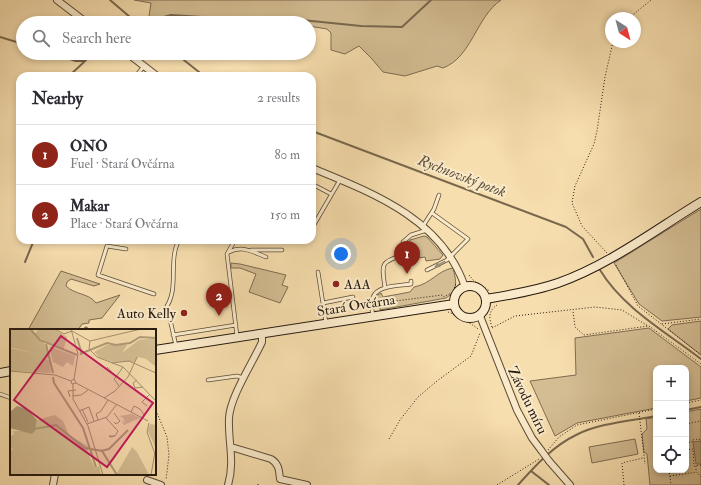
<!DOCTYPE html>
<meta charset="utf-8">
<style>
:root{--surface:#fff;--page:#f2f2f3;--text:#2b2b33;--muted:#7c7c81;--line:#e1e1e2;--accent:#8f2418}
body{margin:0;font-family:"IM FELL Double Pica",serif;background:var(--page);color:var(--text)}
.controls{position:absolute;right:12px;bottom:12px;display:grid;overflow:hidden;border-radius:8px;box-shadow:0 2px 6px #0003}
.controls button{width:36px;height:36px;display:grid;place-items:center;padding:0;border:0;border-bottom:1px solid var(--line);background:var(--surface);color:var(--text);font:20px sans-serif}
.compass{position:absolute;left:605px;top:12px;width:36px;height:36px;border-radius:50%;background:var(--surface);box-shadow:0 2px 6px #0003;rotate:144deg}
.you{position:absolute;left:341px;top:254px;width:14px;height:14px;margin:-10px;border:3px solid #fff;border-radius:50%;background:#1a73e8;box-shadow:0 0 0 6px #1a73e833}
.badge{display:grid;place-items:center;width:26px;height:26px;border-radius:50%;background:var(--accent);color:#fff;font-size:13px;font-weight:700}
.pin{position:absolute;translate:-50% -33px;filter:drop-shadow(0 1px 2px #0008)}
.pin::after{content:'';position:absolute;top:21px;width:14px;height:12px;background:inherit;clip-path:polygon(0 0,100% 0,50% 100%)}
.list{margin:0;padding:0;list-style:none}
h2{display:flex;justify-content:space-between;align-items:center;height:52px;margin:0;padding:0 16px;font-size:17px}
h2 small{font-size:13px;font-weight:400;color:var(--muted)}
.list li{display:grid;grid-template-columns:26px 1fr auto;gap:12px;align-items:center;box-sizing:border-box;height:60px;padding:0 16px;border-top:1px solid var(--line)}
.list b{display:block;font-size:15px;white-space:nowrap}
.list p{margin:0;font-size:13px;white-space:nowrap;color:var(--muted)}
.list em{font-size:13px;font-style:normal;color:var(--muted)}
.icon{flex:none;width:22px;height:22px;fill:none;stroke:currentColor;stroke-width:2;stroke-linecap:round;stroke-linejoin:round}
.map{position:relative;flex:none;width:701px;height:485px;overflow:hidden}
.search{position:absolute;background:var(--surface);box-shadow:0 2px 6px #0003;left:16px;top:16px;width:300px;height:44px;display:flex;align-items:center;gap:10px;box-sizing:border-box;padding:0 14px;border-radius:22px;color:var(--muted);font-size:15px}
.panel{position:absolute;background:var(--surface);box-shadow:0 2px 6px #0003;left:16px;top:72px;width:300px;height:172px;border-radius:12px}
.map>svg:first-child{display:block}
.green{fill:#d4bd93;stroke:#7e6c52}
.water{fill:#b09c78;stroke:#79684e}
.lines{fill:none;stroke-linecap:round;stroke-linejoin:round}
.stream{stroke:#79684e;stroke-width:2}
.service-casing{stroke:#5b4c38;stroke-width:4.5}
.minor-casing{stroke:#5b4c38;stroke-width:8}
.secondary-casing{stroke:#271b10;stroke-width:10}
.path{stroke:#271b10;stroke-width:1;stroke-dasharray:1 2;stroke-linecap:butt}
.service{stroke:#faeaca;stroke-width:3}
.minor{stroke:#faeaca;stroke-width:6}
.secondary{stroke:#faeaca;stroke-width:8}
.minor-bridge-casing{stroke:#5b4c38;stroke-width:8;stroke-linecap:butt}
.minor-bridge{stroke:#faeaca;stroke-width:6}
.oneway{fill:#9b8d76}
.poi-dot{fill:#8f2418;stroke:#faeaca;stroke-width:1.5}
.labels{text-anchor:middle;stroke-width:4;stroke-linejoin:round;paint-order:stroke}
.poi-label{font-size:14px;fill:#271b10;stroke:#faeaca;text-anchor:start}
.street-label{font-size:14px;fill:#271b10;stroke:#faeaca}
.water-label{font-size:15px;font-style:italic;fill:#5e4f3a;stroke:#faeaca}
.inset-river{fill:none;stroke:#b09c78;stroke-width:2}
.inset-road{fill:none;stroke:#a4906f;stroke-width:1}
.view{fill:#c2185b;fill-opacity:0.15;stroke:#c2185b;stroke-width:2}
.inset-edge{fill:none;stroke:#271b10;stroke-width:2}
</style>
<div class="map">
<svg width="701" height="485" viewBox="0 0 701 485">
<rect width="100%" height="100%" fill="#f7deae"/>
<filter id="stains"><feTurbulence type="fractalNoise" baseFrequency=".005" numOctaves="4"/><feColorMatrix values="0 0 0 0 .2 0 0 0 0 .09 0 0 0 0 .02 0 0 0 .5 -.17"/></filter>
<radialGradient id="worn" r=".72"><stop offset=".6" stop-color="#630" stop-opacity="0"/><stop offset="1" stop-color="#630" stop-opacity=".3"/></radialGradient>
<path class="green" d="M134,0H501C476,17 472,57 443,68L437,66L405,76L383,72L372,59L359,46L345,54L331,50V33L327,29L309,26V23H148L151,3Z
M701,209V317L662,321L639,304L614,263Z
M424,236L427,237L443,255L440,259L426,261L425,257L411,259L408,244L410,240Z
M231,263L240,264L286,275L282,285L288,287L280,303L249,292L256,274L240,268H231Z
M453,268C456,281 459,290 446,298L380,310V306L378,307L375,304L376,296L381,293L383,297L410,292L414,287C431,284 438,270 453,268Z
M61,271L100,284L94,286L71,279L67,282L66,286C75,295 89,293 96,303L120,295L102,318L89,320V323L82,324L78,330H28Z
M701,321V355L668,329L672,325Z
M649,328L701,367V398L686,401V368H656V408L577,423L555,436L530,381L576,375L575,338Z
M701,409V485H650L647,454L644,452L642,434L647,429L646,419L656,417V470H686V412Z
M635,439L638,454L592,463L589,447Z"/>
<path class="water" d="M701,441V464H696L693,442Z"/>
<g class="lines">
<path class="stream" d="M110,0L137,23
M142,23L171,15L249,20L292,19L361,26L402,27L431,0
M0,37L23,44
M50,53L76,61H85L93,53
M175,53L204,76
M69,76L84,62
M312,131L566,227L583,239L593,257
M25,262L34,240
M600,270C623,308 666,332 701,359
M686,410L701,407
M531,471L549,485
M518,485C535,466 553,446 576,435C599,423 630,421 656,416"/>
<defs>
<path id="service" d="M136,76L144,66
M312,184L331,194
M423,226L434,209L439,195
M312,228L340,180
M235,240L227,254L237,336
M126,249L107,246L98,275L154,294
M251,250H282
M229,252C242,245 253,252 266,257
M408,268L403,255V242L411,235L427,230
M427,270L447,260L468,239L432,213
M318,272L326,323
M385,288C382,265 379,262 403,255
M323,303L353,297
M373,316C372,310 370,302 373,297C378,285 400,286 411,284V281
M85,330L86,329
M173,335L236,325
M176,346L167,306C179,287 168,260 179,240
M208,380L237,376L243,378
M0,394L11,398"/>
<path id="minor" d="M57,0L87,23
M127,53L157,76
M312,168C373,193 442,219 465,287
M480,316L517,410L532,438L541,450
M231,447L271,459C279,464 279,470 280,479L307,485
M549,461L570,485
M147,480L161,485
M53,485L55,474
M228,485C235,462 228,442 229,418C230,397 253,362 262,342V333"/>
<path id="secondary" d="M454 302a16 16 0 1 1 32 0a16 16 0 1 1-32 0Z
M486,299C510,295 535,291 558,283C609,265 655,230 701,202
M155,350L454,304
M0,373L11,371"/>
</defs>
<use href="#service" class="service-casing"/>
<use href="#minor" class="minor-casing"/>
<use href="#secondary" class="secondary-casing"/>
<path class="path" d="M629,18L651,0
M607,253L582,226L572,203L575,186L594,144L597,131L605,77L613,42
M616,265L638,306L701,355
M469,275L474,281L490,291
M377,306L380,303L442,295L444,297L453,292L456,283
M448,312C454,314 476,326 479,330
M329,313L368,307
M662,324L701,319
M649,326L701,364
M492,327C489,318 488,311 497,305
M492,328L515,316L595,307L622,310L648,326L584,335L575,327L573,311
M686,403L701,400
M155,408L167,437L169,455L166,480
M639,413L645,464
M686,424L701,421
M389,439L400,420L418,397L437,381L471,356L480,333
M686,443L692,442V440L701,439
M548,450L559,437L577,425L656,409
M686,450L693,449L694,466L701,465
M696,466V472
M669,470L671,485
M670,476L697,472L701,477
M258,485V483
M497,485L539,459
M624,485L622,463L643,458"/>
<use href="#service" class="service"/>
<use href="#minor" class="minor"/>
<use href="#secondary" class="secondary"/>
<defs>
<path id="minor-bridge" d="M541,450L549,461"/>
</defs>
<use href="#minor-bridge" class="minor-bridge-casing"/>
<use href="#minor-bridge" class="minor-bridge"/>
</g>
<defs><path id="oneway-solid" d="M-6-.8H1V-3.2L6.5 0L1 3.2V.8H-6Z"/></defs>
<use class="oneway" href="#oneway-solid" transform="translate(440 264) rotate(152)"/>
<g class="poi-dot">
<circle cx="336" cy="284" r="4"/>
<circle cx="184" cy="313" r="4"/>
</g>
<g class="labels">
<g class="poi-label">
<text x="344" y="289">AAA</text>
<text x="176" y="318" text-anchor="end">Auto Kelly</text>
</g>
<g class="street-label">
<text transform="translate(356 305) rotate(-9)" y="5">Stará Ovčárna</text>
<text transform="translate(528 400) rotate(64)" y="5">Závodu míru</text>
</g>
<g class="water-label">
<text transform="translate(462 176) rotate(21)" y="5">Rychnovský potok</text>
</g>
</g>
<g transform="translate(10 329)">
<rect width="146" height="146" fill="#f7deae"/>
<path d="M0,0H18L34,14L40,30L33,28L40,32L41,44L0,42V19L27,25L0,18ZM29,0H44L57,8L54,19L52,21L28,8L25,5ZM146,9V38L136,30L128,28L125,33H103L90,29L84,23L97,16H117L112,24L129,11ZM39,17L65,27L63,37L57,33L53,38L43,33ZM122,85L130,89L114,96L111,91L115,94L113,89L109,87ZM45,86L53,92L59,106L79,118L77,123L85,139L89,137L91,146H0V122L4,119L0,120V108L4,105L3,102H15L22,105L25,102L27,91ZM140,95L146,96L145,117L138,102ZM122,118L127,123L139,146H106Z" fill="#d4bd93"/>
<path d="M7,77L17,80L27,91L25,102L22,105L0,99V83Z" fill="#b09c78"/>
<path class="inset-river" d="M20,0L30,11L67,26M67,9L72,25M36,15L43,44M70,25L97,14L106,16L120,14L130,8L146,9M43,48L44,54L73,99L86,138M24,100L46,96L75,119L92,122L107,146M91,122L99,120L118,101"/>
<path class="inset-road" d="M45,0L54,5L62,2L80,12M61,0L68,25L64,50M80,12L79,20L87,28L113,38L146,72M80,12L131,0M102,34L119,32L146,44M97,38L106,48L104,50L109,57M0,42L45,46L61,52L64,50L66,54M106,48L113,38M127,51L123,54L125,59L133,58M61,52L62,55L66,54L138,92M63,55V70L78,97L93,146M63,67L71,66L78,61M60,68L58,62L66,61M94,69L105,62L118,48L127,28M137,77L132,73L140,65M72,80L78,93M69,82L79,78L84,92M121,83L124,77L130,80L135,87M96,89L108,102L105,107L101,108L99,107H104M88,91L86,85L91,82L98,71M104,93L106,95L110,92L104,84M139,94L137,103L145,125M77,95L97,88L107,75M141,146L145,123"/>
<path class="view" d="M51,7L143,74L97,138L4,71Z"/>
<rect width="146" height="146" class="inset-edge"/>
</g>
<rect width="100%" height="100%" filter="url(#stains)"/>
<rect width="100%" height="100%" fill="url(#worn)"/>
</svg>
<div class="controls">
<button>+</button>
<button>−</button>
<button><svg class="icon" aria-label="locate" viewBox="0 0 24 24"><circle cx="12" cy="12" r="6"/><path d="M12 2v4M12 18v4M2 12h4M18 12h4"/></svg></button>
</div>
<svg class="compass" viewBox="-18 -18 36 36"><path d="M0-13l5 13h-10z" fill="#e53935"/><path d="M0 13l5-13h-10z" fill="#7c7c81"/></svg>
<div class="you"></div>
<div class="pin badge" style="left:407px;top:274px">1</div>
<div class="pin badge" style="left:219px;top:316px">2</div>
<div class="search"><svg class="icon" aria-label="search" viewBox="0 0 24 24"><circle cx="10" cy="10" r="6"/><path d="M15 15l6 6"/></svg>Search here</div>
<section class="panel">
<h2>Nearby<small>2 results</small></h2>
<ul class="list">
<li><span class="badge">1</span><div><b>ONO</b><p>Fuel · Stará Ovčárna</p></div><em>80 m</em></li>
<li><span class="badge">2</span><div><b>Makar</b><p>Place · Stará Ovčárna</p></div><em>150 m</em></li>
</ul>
</section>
</div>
